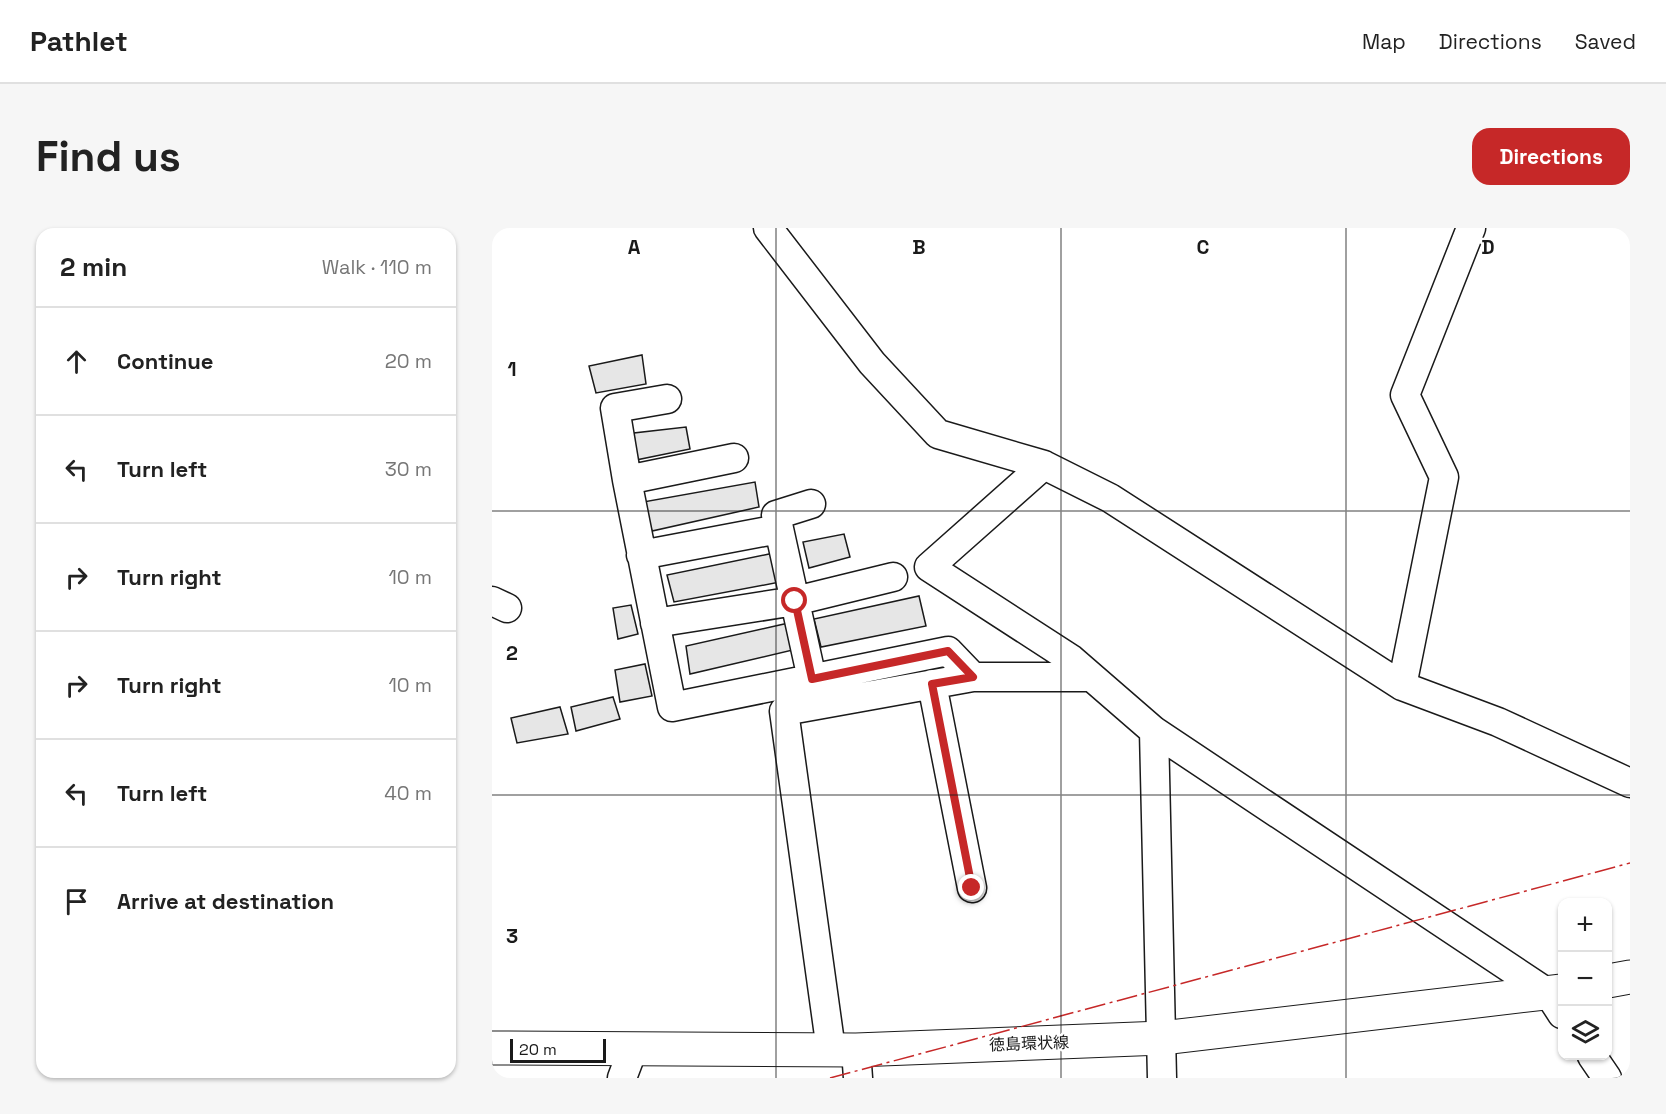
<!DOCTYPE html>
<meta charset="utf-8">
<style>
:root{--surface:#fff;--page:#f6f6f6;--text:#222;--muted:#767676;--line:#e0e0e0;--accent:#c62828}
body{margin:0;font-family:"Space Grotesk","Noto Sans JP",sans-serif;background:var(--page);color:var(--text)}
.controls{position:absolute;right:18px;bottom:18px;display:grid;overflow:hidden;border-radius:12px;box-shadow:0 2px 4px #0004}
.controls button{width:54px;height:54px;display:grid;place-items:center;padding:0;border:0;border-bottom:2px solid var(--line);background:var(--surface);color:var(--text);font:30px sans-serif}
.scale{position:absolute;left:18px;bottom:15px;width:96px;box-sizing:border-box;padding-left:6px;border:3px solid #1a1a1a;border-top:0;font-size:16px;line-height:21px;white-space:nowrap;color:#1a1a1a;-webkit-text-stroke:4px #fff;paint-order:stroke}
.stop{position:absolute;width:18px;height:18px;margin:-14px;border:4px solid #c62828;border-radius:50%;background:#fff}
.stop.end{background:#c62828;border-color:#fff;box-shadow:0 2px 6px #0008}
.list{margin:0;padding:0;list-style:none}
h2{display:flex;justify-content:space-between;align-items:center;height:78px;margin:0;padding:0 24px;font-size:26px}
h2 small{font-size:20px;font-weight:400;color:var(--muted)}
.list li{display:grid;grid-template-columns:39px 1fr auto;gap:18px;align-items:center;box-sizing:border-box;height:108px;padding:0 24px;border-top:2px solid var(--line)}
.list b{display:block;font-size:22px;white-space:nowrap}
.list em{font-size:20px;font-style:normal;color:var(--muted)}
.icon{flex:none;width:33px;height:33px;fill:none;stroke:currentColor;stroke-width:2;stroke-linecap:round;stroke-linejoin:round}
.map{position:relative;flex:none;width:1138px;height:850px;overflow:hidden;border-radius:18px}
header{display:flex;align-items:center;gap:36px;box-sizing:border-box;height:84px;padding:0 30px;background:var(--surface);border-bottom:2px solid var(--line)}
header strong{font-size:28px}
nav{display:flex;gap:33px;margin-inline-start:auto;font-size:21px}
.intro{display:flex;align-items:center;justify-content:space-between;box-sizing:border-box;height:144px;padding:0 36px}
h1{margin:0;font-size:42px}
.button{padding:15px 27px;border-radius:18px;background:var(--accent);color:#fff;font-size:21px;font-weight:700}
main{display:flex;gap:36px;padding:0 36px}
aside{flex:1;background:var(--surface);border-radius:18px;box-shadow:0 2px 4px #0004}
.map>svg:first-child{display:block}
.building{fill:#e6e6e6;stroke:#1a1a1a;stroke-width:1.5}
.lines{fill:none;stroke-linecap:round;stroke-linejoin:round}
.minor-casing{stroke:#1a1a1a;stroke-width:31}
.primary-casing{stroke:#1a1a1a;stroke-width:35}
.minor{stroke:#fff;stroke-width:28}
.primary{stroke:#fff;stroke-width:33}
.power{stroke:#c62828;stroke-width:1.5;stroke-dasharray:21 4.5 3 4.5;stroke-linecap:butt}
.route{stroke:#c62828;stroke-width:8}
.grid{fill:none;stroke:#1a1a1a;stroke-width:1.5;stroke-opacity:0.55}
.labels{text-anchor:middle;stroke-width:4.5;stroke-linejoin:round;paint-order:stroke}
.street-label{font-size:16px;fill:#1a1a1a;stroke:#fff}
.grid-label{font-size:20px;text-anchor:middle;font-weight:bold;fill:#1a1a1a;stroke:#fff;stroke-width:4.5;stroke-linejoin:round;paint-order:stroke}
</style>
<header>
<strong>Pathlet</strong>
<nav><a>Map</a><a>Directions</a><a>Saved</a></nav>
</header>
<div class="intro"><h1>Find us</h1><a class="button">Directions</a></div>
<main>
<aside>
<h2>2 min<small>Walk · 110 m</small></h2>
<ul class="list">
<li><svg class="icon" aria-label="ahead" viewBox="0 0 24 24"><path d="M12 20V5M6 11l6-6 6 6"/></svg><div><b>Continue</b></div><em>20 m</em></li>
<li><svg class="icon" aria-label="left" viewBox="0 0 24 24"><path d="M17 20v-9H6M10 6l-5 5 5 5"/></svg><div><b>Turn left</b></div><em>30 m</em></li>
<li><svg class="icon" aria-label="right" viewBox="0 0 24 24"><path d="M7 20v-9h11M14 6l5 5-5 5"/></svg><div><b>Turn right</b></div><em>10 m</em></li>
<li><svg class="icon" aria-label="right" viewBox="0 0 24 24"><path d="M7 20v-9h11M14 6l5 5-5 5"/></svg><div><b>Turn right</b></div><em>10 m</em></li>
<li><svg class="icon" aria-label="left" viewBox="0 0 24 24"><path d="M17 20v-9H6M10 6l-5 5 5 5"/></svg><div><b>Turn left</b></div><em>40 m</em></li>
<li><svg class="icon" aria-label="arrive" viewBox="0 0 24 24"><path d="M6 21V4h12l-3 4 3 4H6"/></svg><div><b>Arrive at destination</b></div></li>
</ul>
</aside>
<div class="map">
<svg width="1138" height="850" viewBox="0 0 1138 850">
<rect width="100%" height="100%" fill="#fff"/>
<path class="building" d="M150,127L154,156L104,165L97,138Z
M194,199L198,221L144,232L142,205Z
M263,254L267,279L160,303L151,274Z
M352,306L358,329L317,340L311,314Z
M282,325L288,354L182,374L175,347Z
M427,368L434,398L329,419L322,391Z
M139,377L146,406L126,411L121,380Z
M301,394L305,421L198,446L194,418Z
M153,436L160,468L128,474L123,442Z
M121,469L128,491L84,503L79,479Z
M68,479L76,506L25,515L19,490Z"/>
<g class="lines">
<defs>
<path id="minor" d="M276,0L380,135L446,206L552,237L618,270L910,458L1006,494L1138,555
M242,230L135,252L180,479L456,423L481,449
M552,237L437,339L579,431L662,503L1057,766L1070,786
M135,252L123,180L175,171
M319,276L284,287L320,451
M149,327L287,301
M0,373L15,380
M163,395L303,373L401,349
M440,456L480,660
M910,458L952,249L913,167L979,0
M662,503L670,850
M339,822L292,483L481,449H599
M364,822L366,850
M1100,828L1115,850
M130,850L141,821"/>
<path id="primary" d="M1116,753L1138,749
M0,820L364,822L670,810L1070,763"/>
</defs>
<use href="#minor" class="minor-casing"/>
<use href="#primary" class="primary-casing"/>
<use href="#minor" class="minor"/>
<use href="#primary" class="primary"/>
<path class="power" d="M338,850L1138,635"/>
</g>
<g class="lines">
<path class="route" d="M303,373L320,451L456,423L481,449L440,456L480,660"/>
</g>
<path class="grid" d="M284,0V850M569,0V850M854,0V850M0,283H1138M0,567H1138"/>
<g class="labels">
<g class="street-label">
<text transform="translate(537 815) rotate(-2)" y="6">徳島環状線</text>
</g>
</g>
<g class="grid-label">
<text x="142" y="26">A</text>
<text x="427" y="26">B</text>
<text x="711" y="26">C</text>
<text x="996" y="26">D</text>
<text x="20" y="148">1</text>
<text x="20" y="432">2</text>
<text x="20" y="715">3</text>
</g>
</svg>
<div class="controls">
<button>+</button>
<button>−</button>
<button><svg class="icon" aria-label="layers" viewBox="0 0 24 24"><path d="M12 4l9 5-9 5-9-5zM3 14l9 5 9-5"/></svg></button>
</div>
<div class="scale">20 m</div>
<div class="stop" style="left:303px;top:373px"></div>
<div class="stop end" style="left:480px;top:660px"></div>
</div>
</main>
